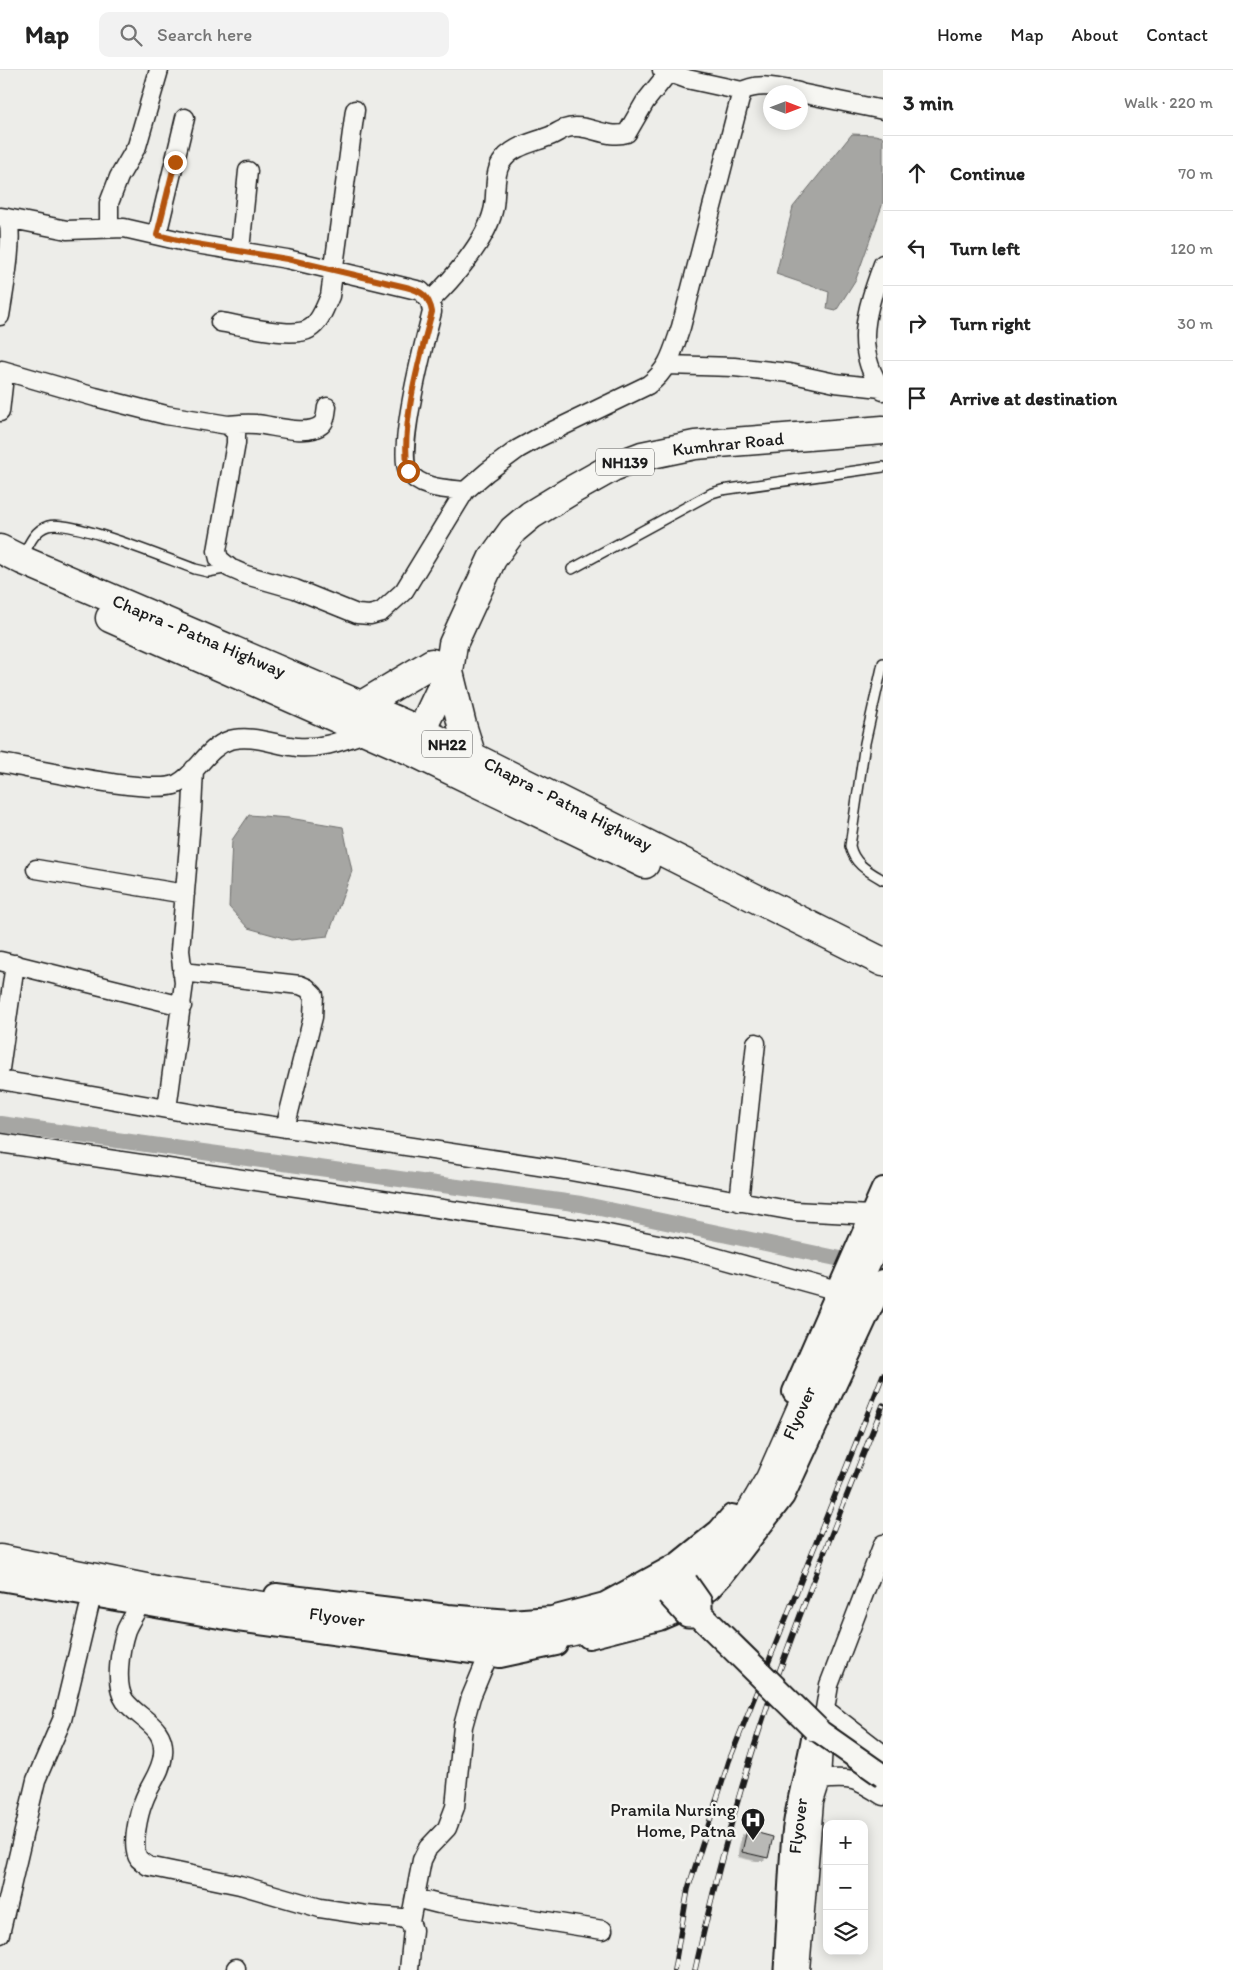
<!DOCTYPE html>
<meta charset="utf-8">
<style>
:root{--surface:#fff;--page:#f2f2f2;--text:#222;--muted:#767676;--line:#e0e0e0}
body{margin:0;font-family:Itim,sans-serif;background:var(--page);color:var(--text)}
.controls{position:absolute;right:15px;bottom:15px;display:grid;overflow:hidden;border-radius:10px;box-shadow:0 2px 12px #0003}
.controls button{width:45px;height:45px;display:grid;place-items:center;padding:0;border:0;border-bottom:1px solid var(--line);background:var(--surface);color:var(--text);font:25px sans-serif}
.compass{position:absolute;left:763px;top:15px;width:45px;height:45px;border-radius:50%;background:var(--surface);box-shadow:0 2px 12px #0003;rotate:90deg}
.stop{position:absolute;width:15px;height:15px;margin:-11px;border:4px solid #b45309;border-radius:50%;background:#fff}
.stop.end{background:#b45309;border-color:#fff;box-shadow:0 1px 5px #0008}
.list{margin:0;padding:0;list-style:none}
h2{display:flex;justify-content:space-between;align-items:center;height:65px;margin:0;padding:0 20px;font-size:21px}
h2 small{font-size:16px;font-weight:400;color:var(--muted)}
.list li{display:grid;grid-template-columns:32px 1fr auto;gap:15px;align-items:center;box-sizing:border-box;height:75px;padding:0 20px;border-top:1px solid var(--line)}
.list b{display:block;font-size:19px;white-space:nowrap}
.list em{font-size:16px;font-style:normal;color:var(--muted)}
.icon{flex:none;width:28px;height:28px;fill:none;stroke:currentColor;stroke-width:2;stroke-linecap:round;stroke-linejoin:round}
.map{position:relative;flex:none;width:883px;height:1900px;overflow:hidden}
header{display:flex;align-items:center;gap:30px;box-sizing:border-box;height:70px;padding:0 25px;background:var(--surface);border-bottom:1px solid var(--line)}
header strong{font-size:24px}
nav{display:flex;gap:28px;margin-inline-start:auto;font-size:18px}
.search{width:350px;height:45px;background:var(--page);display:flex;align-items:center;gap:12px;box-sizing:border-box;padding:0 18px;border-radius:10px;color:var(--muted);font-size:19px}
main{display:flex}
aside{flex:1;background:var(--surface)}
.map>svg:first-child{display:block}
.water{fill:#a6a6a3;stroke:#6f6f6d}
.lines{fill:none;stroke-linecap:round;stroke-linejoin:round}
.canal{stroke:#a6a6a3;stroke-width:16}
.building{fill:#b9b9b6;stroke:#1c1c1c;filter:url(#shadow)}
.service-casing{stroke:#1c1c1c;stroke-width:12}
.minor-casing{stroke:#1c1c1c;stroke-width:21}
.tertiary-casing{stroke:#1c1c1c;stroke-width:26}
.secondary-casing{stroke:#1c1c1c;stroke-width:29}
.primary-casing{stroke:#1c1c1c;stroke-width:31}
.trunk-casing{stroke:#1c1c1c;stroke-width:31}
.service{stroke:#f6f6f2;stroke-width:9}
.minor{stroke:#f6f6f2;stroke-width:18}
.tertiary{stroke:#f6f6f2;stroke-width:22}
.secondary{stroke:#f6f6f2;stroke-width:25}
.primary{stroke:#f6f6f2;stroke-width:28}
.trunk{stroke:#f6f6f2;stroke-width:28}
.rail-casing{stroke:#1c1c1c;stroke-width:5.5}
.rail{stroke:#f6f6f2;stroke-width:4;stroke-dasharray:11;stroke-linecap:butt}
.tertiary-bridge-casing{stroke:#1c1c1c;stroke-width:26;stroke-linecap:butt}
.secondary-bridge-casing{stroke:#1c1c1c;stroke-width:29;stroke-linecap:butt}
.tertiary-bridge{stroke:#f6f6f2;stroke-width:22}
.secondary-bridge{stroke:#f6f6f2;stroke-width:25}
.route{stroke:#b45309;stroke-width:6}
.labels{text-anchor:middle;stroke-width:5;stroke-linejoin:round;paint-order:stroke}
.shield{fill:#f6f6f2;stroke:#5d5d5c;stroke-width:1}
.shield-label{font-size:16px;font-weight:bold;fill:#1c1c1c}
.street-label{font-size:18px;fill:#1c1c1c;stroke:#f6f6f2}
.poi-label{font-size:18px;fill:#1c1c1c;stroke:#f6f6f2;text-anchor:end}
</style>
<header>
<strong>Map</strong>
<div class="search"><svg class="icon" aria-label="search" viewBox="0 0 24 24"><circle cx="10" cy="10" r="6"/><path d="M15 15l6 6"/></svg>Search here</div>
<nav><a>Home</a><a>Map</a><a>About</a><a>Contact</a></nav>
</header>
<main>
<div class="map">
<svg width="883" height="1900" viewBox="0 0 883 1900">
<defs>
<filter id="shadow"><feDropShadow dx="-4.5" dy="4.5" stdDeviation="0" flood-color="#0004"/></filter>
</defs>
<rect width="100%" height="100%" fill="#edede9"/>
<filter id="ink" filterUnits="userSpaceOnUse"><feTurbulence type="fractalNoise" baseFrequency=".02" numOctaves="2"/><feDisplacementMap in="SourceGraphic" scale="10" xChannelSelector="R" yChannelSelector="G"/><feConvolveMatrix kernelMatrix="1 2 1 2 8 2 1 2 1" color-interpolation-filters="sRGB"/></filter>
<g filter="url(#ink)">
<path class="water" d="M852,64L875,65L883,67V133L856,209L836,241L827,239L829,222L776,204L793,137Z
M249,745L289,748L343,757L352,801L328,866L291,870L248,858L229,837L232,770Z"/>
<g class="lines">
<path class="canal" d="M0,1054L581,1134L883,1198"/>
</g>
<path class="building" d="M747,1760L773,1767L768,1788L742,1782Z"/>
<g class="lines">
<defs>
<path id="service" d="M22,488C28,476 34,460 48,456C71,449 167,489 195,499L208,502L229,498
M572,499L712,423L722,420L883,397
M883,593L865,673L850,776C854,794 868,801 883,810"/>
<path id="minor" d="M662,0L687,9L742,21
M800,23L883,40
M0,147L7,148C15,164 3,226 0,246
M7,148L67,160L124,158L190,173L287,189L421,221L430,231L432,242C425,269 396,380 408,401C419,419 447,419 465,421
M109,158V133L119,107L137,76L159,0
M157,165L185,48
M240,180L248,101
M883,194C867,238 852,279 883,321
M430,231C452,210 486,171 493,141C497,127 493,105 501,93C511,76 533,73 550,66C555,64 559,61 564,59C586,51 605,70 627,63L645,32L668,3
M220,252C240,255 293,269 309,259C320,253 325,237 330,226L355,40
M667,295L734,297L789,303L835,313L881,318
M0,342L3,315L2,300L95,327L166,345L228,355L236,363V373L217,481L219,489L230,498L246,505L295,519L357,544L370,545L381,542L404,521L465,421L487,402L518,379L536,369L648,315C669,300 673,280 681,257L742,21C760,12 779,18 799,22
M228,355C237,354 246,353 256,354C272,355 307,367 321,355C326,351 326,343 327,337
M0,693C33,698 152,726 177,714C197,704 207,677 230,670C252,664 275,675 297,677C323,679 344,670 368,662
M36,799L185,824
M0,891L182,936
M182,902L300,915L307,918L314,925L313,947L285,1058
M0,999L15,894
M0,1010L207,1046L565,1100L794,1141L871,1145
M167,1039L184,913L180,880L192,740L194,699
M0,1073L598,1162L693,1181L838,1221
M739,1132L756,973
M141,1533C136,1542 130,1551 126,1560C120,1578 114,1616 125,1631C140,1650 166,1656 163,1684C162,1701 150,1714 144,1730C139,1742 130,1778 139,1789C141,1791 145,1794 148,1796L240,1815L320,1838L366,1845L402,1848L410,1852L413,1860L409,1900
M825,1639L883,1684
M821,1710C852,1706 858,1710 883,1726
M415,1828L439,1834L603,1860
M410,1852L422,1790L428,1778L447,1758L455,1737L463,1656L471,1627L489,1584
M0,1864L36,1710L62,1650L92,1525
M236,1900V1898
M800,1900L814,1732L821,1710L825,1639L829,1615L883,1474"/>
<path id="tertiary" d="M794,1322L883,1119
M0,1509L237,1550L500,1586L556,1574
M276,1525L448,1546L510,1551L552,1548L605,1534L678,1494L719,1461L732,1446
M589,1567L659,1549L673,1543L709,1519L722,1505L783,1426L883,1211"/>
<path id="secondary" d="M787,1900C790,1855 791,1810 795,1765C799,1729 811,1695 816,1659"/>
<path id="primary" d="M0,1489L166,1522L482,1568L536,1567L569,1562L595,1556L681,1517L715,1485L751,1441L770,1409L883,1154"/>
<path id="trunk" d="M0,479L22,490L421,661L883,892
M110,548L411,681L645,794
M449,602L462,655L472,687
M362,635L432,593
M413,678L449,602L453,574L492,489L513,460L531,445L572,420L613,397L642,386L695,375L883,360"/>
</defs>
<use href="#service" class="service-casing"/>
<use href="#minor" class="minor-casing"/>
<use href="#tertiary" class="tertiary-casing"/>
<use href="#secondary" class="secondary-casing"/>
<use href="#primary" class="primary-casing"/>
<use href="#trunk" class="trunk-casing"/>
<use href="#service" class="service"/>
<use href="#minor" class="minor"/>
<use href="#tertiary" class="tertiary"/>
<use href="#secondary" class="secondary"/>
<use href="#primary" class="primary"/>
<use href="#trunk" class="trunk"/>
<defs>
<path id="rail" d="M674,1900L688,1819L729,1691L883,1305
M695,1900C720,1787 751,1675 792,1567C821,1489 852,1412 883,1335"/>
</defs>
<use href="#rail" class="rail-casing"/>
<use href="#rail" class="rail"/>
<defs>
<path id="tertiary-bridge" d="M816,1659L883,1706"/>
<path id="secondary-bridge" d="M685,1513L699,1533V1544
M669,1523L688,1544H699L816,1659"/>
</defs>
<use href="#tertiary-bridge" class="tertiary-bridge-casing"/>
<use href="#secondary-bridge" class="secondary-bridge-casing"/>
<use href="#tertiary-bridge" class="tertiary-bridge"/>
<use href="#secondary-bridge" class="secondary-bridge"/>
</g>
</g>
<g class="lines" filter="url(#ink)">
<path class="route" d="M175,92L157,165L190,173L287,189L406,217C422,221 429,226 432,242C420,287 400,356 408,401"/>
</g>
<defs>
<symbol id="hospital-pin" viewBox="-11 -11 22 30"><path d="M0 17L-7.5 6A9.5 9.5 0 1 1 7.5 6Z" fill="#1c1c1c" stroke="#f6f6f2"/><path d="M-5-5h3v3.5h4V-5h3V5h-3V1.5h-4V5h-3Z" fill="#fff"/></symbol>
</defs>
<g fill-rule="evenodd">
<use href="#hospital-pin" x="739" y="1736" width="28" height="38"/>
</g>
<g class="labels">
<g class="shield">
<rect x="596" y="378.5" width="58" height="27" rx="4"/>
<rect x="422" y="660.5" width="50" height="27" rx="4"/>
</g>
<g class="shield-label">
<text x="625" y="398">NH139</text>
<text x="447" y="680">NH22</text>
</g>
<g class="street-label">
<text transform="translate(728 374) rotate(-6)" y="6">Kumhrar Road</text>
<text transform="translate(199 566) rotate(23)" y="6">Chapra - Patna Highway</text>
<text transform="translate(568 734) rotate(27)" y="6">Chapra - Patna Highway</text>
<text transform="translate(799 1343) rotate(-66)" y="6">Flyover</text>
<text transform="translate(337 1547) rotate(8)" y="6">Flyover</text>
<text transform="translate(798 1756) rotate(-83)" y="6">Flyover</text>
</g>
<g class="poi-label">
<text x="736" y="1746">Pramila Nursing<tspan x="736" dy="21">Home, Patna</tspan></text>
</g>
</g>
</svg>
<div class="controls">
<button>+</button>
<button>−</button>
<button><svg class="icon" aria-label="layers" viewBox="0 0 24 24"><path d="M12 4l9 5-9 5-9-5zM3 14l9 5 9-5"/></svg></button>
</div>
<svg class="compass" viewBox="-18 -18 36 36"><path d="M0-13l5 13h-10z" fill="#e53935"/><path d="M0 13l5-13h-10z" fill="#767676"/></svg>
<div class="stop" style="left:408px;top:401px"></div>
<div class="stop end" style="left:175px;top:92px"></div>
</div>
<aside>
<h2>3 min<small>Walk · 220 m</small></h2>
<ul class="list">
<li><svg class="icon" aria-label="ahead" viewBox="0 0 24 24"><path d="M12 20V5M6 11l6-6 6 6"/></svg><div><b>Continue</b></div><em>70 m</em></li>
<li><svg class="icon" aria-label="left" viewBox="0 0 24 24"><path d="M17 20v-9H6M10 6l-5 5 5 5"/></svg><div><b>Turn left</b></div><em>120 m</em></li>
<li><svg class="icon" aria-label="right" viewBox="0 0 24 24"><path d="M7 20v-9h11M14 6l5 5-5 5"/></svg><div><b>Turn right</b></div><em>30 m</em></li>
<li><svg class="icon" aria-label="arrive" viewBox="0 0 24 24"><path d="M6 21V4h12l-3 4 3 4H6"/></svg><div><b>Arrive at destination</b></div></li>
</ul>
</aside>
</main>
